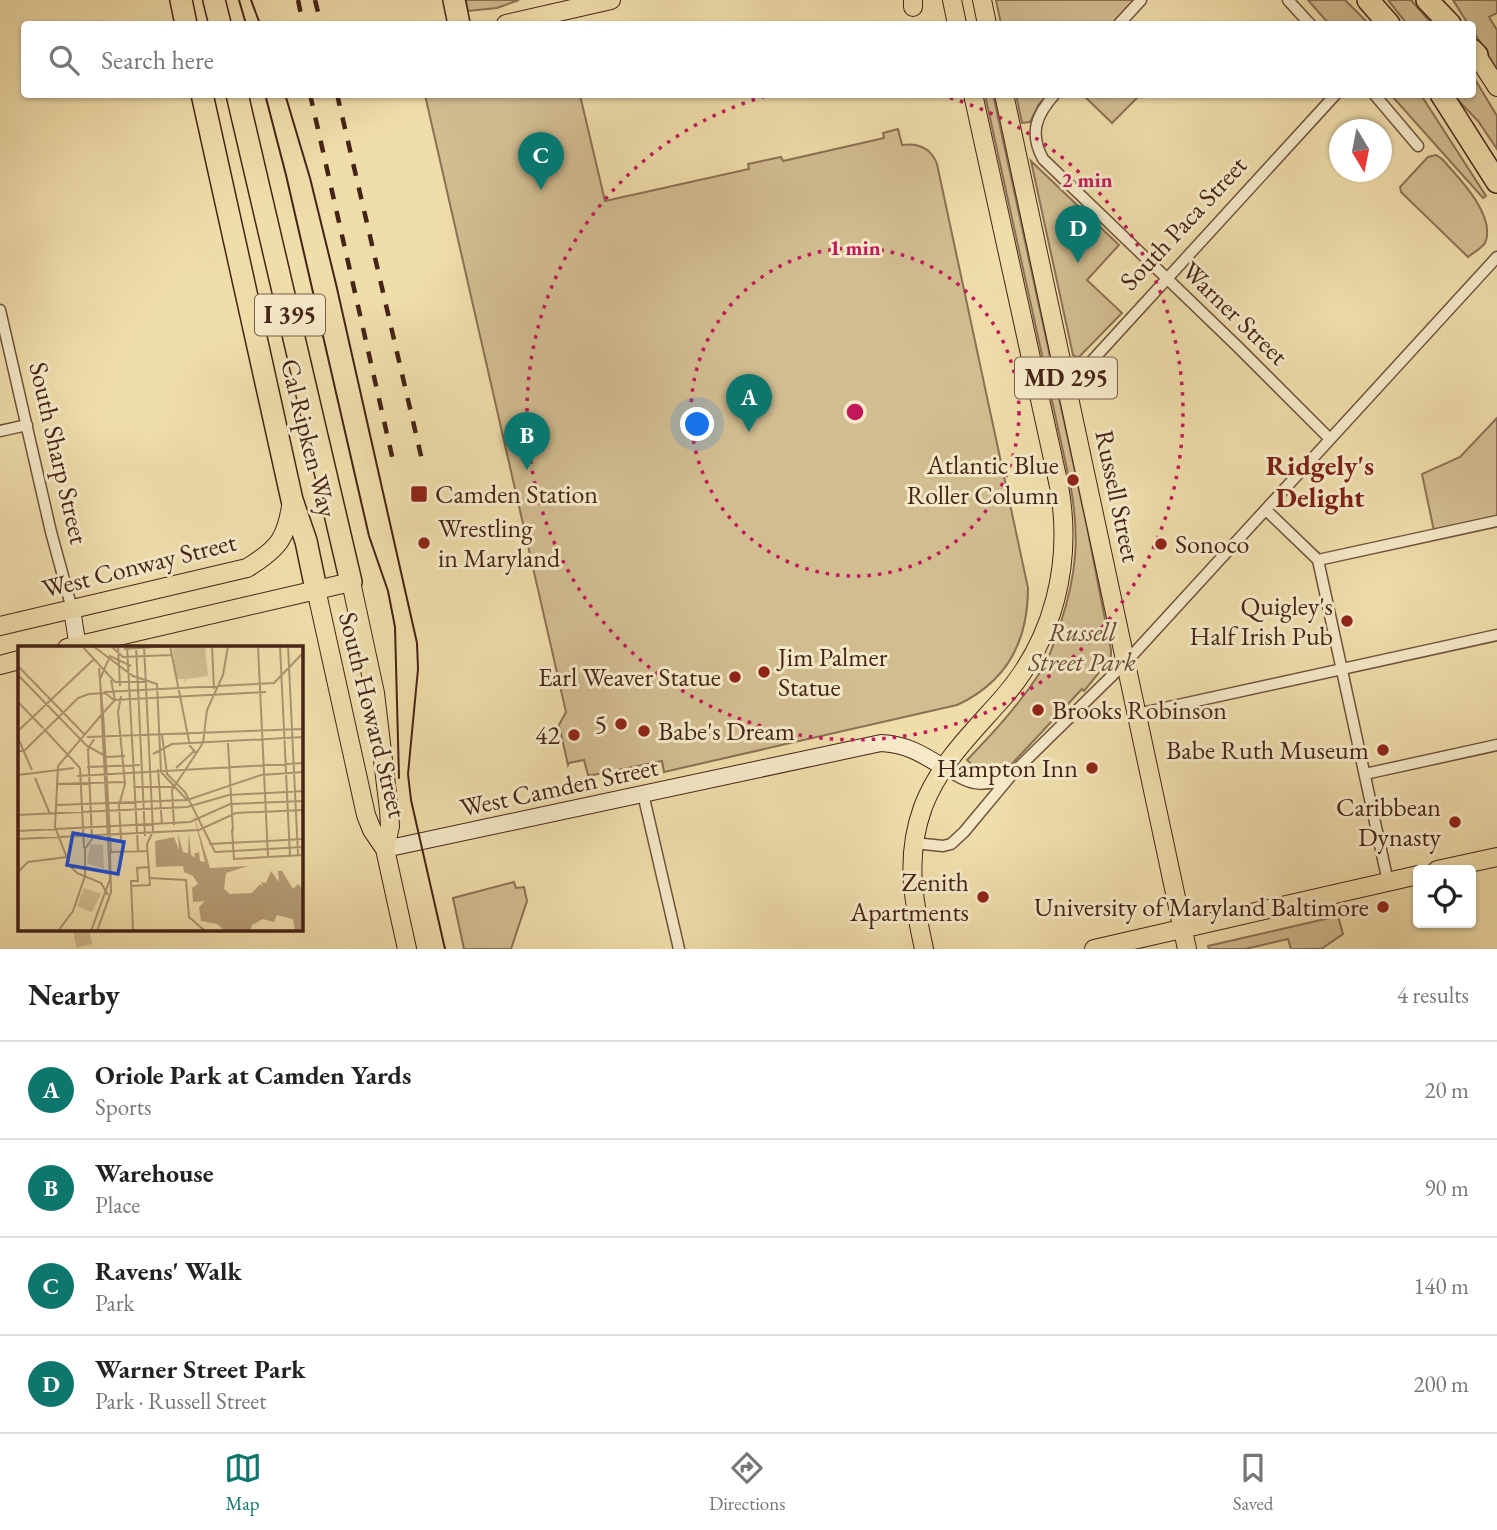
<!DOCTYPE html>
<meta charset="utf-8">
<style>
:root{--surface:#fff;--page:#f2f2f2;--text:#222;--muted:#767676;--line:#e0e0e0;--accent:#0f766e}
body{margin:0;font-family:"EB Garamond",serif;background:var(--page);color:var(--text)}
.controls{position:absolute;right:21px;bottom:21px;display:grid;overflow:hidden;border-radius:7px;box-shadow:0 2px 5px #0004}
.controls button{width:63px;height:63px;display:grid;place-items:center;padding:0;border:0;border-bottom:2px solid var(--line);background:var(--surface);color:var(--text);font:35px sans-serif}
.compass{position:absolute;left:1329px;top:119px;width:63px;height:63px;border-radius:50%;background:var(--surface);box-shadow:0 2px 5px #0004;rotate:170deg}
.you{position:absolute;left:698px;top:425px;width:24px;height:24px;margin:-18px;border:5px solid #fff;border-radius:50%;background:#1a73e8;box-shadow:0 0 0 10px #1a73e833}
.badge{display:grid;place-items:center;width:46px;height:46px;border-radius:50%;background:var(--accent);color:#fff;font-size:23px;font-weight:700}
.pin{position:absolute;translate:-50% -58px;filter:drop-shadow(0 2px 4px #0008)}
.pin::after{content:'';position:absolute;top:37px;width:24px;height:21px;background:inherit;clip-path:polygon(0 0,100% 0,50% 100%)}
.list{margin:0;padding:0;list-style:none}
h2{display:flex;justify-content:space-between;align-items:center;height:91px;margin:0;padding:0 28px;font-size:30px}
h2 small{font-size:23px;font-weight:400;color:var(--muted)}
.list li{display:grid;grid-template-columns:46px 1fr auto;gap:21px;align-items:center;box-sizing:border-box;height:98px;padding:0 28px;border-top:2px solid var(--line)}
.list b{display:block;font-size:26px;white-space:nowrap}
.list p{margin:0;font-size:23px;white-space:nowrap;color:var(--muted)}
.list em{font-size:23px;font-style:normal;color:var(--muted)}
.icon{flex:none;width:38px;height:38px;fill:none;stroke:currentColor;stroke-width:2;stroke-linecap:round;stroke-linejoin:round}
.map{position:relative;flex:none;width:1497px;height:949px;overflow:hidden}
.search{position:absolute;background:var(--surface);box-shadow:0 2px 5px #0004;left:21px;right:21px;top:21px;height:77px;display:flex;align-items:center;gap:18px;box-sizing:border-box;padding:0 24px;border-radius:7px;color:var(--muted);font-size:26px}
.sheet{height:483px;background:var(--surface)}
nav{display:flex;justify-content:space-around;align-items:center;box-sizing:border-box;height:98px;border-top:2px solid var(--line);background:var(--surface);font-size:19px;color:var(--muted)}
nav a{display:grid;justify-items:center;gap:4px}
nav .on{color:var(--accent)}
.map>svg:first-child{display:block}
.green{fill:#d2bd91;stroke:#8c7054;stroke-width:2}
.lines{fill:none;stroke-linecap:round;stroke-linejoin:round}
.secondary-tunnel{stroke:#cdb88d;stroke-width:16;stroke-dasharray:16 8;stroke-linecap:butt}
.street-casing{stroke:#70523c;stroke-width:13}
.secondary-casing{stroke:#462317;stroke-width:18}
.primary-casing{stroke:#462317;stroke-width:20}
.highway-casing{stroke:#462317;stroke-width:24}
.street{stroke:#f5e9c8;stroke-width:10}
.secondary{stroke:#f5e9c8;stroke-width:16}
.primary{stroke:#efddaa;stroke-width:18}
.highway{stroke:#efddaa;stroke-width:21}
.tram{stroke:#462317;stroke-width:2}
.rail{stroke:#462317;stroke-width:4.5;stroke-dasharray:12 12;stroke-linecap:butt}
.ring{fill:none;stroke:#c2185b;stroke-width:3.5;stroke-dasharray:3.5 7}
.poi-dot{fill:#8f2418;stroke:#f5e9c8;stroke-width:2.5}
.labels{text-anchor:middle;stroke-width:6;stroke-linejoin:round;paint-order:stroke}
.shield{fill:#f5e9c8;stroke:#7a5e4c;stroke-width:2}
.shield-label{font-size:24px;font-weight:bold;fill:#462317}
.street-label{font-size:26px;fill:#462317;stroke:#f5e9c8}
.poi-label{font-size:26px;fill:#462317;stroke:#f5e9c8;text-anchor:end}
.park-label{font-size:26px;font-style:italic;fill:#694a36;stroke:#f5e9c8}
.neighbourhood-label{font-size:28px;font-weight:bold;fill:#7a1f14;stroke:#f5e9c8}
.inset-river{fill:none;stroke:#b69e78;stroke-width:3.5}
.inset-road{fill:none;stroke:#ab936f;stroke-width:2}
.view{fill:#1d4ed8;fill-opacity:0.15;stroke:#1d4ed8;stroke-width:3.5}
.inset-edge{fill:none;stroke:#462317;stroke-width:3.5}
.centre{fill:#c2185b;stroke:#f5e9c8;stroke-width:3.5}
.ring-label{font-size:21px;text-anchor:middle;font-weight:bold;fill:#c2185b;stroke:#f5e9c8;stroke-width:6;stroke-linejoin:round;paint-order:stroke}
</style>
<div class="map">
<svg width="1497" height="949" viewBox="0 0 1497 949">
<rect width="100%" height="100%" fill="#efddaa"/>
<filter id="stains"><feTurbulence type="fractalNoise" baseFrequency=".00286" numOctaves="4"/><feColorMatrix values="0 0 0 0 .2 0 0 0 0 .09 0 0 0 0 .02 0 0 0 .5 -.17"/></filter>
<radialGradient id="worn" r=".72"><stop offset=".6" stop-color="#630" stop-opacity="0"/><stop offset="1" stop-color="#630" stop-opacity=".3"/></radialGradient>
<path class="green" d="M466,0H519L497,8L468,11Z
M996,0H1134L1112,24H1001Z
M1308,0H1345L1369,24H1329Z
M1388,0H1411L1432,24H1407Z
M1453,0H1497V13L1489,17L1497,30V69L1473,31L1472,24H1468Z
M1473,76L1497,116V149L1478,121L1453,95L1472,94Z
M993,94L1087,527L1111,650V658L1084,691L1082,689L1008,768L998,774L985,776L967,760C993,733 1018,706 1039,674C1049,659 1055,642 1060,625C1077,574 1080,536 1070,483L985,95Z
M425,95H580L605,201L749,169L748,164L781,157L783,161L884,138L883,133L898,129L902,145C918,143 931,148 937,164L1028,588C1028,641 1007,682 957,705L664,772L662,761L593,775H588L584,760L569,763L568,765L559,725L566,712Z
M1016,95V94L1048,95L1039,104L1030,122L1022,123Z
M1083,95H1140L1112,123Z
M1391,95H1421L1486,196L1483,198Z
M1436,155L1442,159C1458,177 1497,216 1485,243C1482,248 1473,253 1468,257L1401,192L1400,187L1428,157Z
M1031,161L1119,245L1087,280L1122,313L1078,358L1073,355Z
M1497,418V516L1434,531L1422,474L1460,457Z
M514,882L516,888L524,887L527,901L511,949H464L453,898Z
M1338,916L1343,934L1321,949H1291L1288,939L1245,949H1209L1208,946Z"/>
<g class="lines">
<path class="secondary-tunnel" d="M81,930L85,949"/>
<defs>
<path id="street" d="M1288,0L1310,24
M1119,24L1141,0
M1055,94C1036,115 1029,133 1043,159L1238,347L1330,439
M1374,94L1418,146
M0,310L51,532L72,609
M1068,387L1336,94
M0,431L27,425
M1266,510L1318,560L1388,882
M1318,560L1497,521
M1137,714L1497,635
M943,767C967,783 981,791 1009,775
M1365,774L1497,745
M643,794L679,949
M914,843L943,846L951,844L964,832L1014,772L1126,662L1497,257"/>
<path id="secondary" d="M72,609L78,648
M385,849L881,743C906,744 922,754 943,767"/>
<path id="primary" d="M952,0L957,24
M982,0L987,24
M913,7V0
M506,24L611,0
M1472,48L1497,87
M1004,94L1187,949
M316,589L366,815L372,830L385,849L407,949
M0,626L247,568C280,548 287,537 292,500
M67,648L351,582L375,693L389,810L390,826L385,849
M0,665L19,660
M1437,870L1497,857
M924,949C913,899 905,857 923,807C940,763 971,734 1001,700C1054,641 1073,563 1059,486L973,94
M1094,949L1418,875"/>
<path id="highway" d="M181,0L186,24
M214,0L220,24
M454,0L459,24
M1368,0L1389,24
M1427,0L1450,24
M1472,50L1477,55
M202,94L292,500L306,541L316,589
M237,94L351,582
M1441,94L1497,182"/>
</defs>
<use href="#street" class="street-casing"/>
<use href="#secondary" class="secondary-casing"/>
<use href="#primary" class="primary-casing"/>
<use href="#highway" class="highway-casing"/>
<use href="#street" class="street"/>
<use href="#secondary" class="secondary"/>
<use href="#primary" class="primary"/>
<use href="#highway" class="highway"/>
<path class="tram" d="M239,0L246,24
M251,0L260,24
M265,94L286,175L369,536L388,591L395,627L399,778
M285,94L310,178L336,284L417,643L418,669L408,774L411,800L445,949"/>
<path class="rail" d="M298,0L303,24
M315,0L321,24
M310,94L394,465
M337,94L422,460"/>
</g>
<g class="ring">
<circle cx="855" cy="412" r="164"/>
<path d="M940 95A328 328 0 1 1 770 95"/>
</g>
<g class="poi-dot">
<circle cx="1073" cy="480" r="7"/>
<rect x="410" y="485" width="18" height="18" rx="3.5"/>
<circle cx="424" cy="543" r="7"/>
<circle cx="1161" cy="544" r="7"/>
<circle cx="1347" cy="621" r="7"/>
<circle cx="764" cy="672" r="7"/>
<circle cx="735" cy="677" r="7"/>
<circle cx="1038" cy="710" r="7"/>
<circle cx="621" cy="724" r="7"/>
<circle cx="644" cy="731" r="7"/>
<circle cx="574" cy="735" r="7"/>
<circle cx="1383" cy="750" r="7"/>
<circle cx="1092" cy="768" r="7"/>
<circle cx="1455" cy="822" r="7"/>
<circle cx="983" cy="897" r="7"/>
<circle cx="1383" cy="907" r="7"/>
</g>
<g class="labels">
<g class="shield">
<rect x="255" y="294.5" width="70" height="41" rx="5"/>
<rect x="1015" y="357.5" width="102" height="41" rx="5"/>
</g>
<g class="shield-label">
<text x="290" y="323">I 395</text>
<text x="1066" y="386">MD 295</text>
</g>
<g class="street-label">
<text transform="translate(1183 223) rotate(-47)" y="9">South Paca Street</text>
<text transform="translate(1235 313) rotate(44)" y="9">Warner Street</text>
<text transform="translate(309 438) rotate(76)" y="9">Cal Ripken Way</text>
<text transform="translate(59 453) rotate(77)" y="9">South Sharp Street</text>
<text transform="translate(1118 496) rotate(78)" y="9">Russell Street</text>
<text transform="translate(139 565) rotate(-14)" y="9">West Conway Street</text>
<text transform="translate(373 715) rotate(76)" y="9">South Howard Street</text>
<text transform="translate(559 787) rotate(-12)" y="9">West Camden Street</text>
</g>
<g class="poi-label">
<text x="1059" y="474">Atlantic Blue<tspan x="1059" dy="30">Roller Column</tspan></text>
<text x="435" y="503" text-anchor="start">Camden Station</text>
<text x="438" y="537" text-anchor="start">Wrestling<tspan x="438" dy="30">in Maryland</tspan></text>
<text x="1175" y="553" text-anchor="start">Sonoco</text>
<text x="1333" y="615">Quigley's<tspan x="1333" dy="30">Half Irish Pub</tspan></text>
<text x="778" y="666" text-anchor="start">Jim Palmer<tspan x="778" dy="30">Statue</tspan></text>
<text x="721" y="686">Earl Weaver Statue</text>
<text x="1052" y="719" text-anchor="start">Brooks Robinson</text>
<text x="607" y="733">5</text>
<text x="658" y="740" text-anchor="start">Babe's Dream</text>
<text x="560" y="744">42</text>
<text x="1369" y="759">Babe Ruth Museum</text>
<text x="1078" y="777">Hampton Inn</text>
<text x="1441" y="816">Caribbean<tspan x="1441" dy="30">Dynasty</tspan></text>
<text x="969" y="891">Zenith<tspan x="969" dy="30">Apartments</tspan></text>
<text x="1369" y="916">University of Maryland Baltimore</text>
</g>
<g class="park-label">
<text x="1082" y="641">Russell<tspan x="1082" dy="30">Street Park</tspan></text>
</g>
<g class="neighbourhood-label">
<text x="1320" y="475">Ridgely's<tspan x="1320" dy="32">Delight</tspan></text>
</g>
</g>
<g transform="translate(18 646)">
<rect width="285" height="285" fill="#efddaa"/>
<path d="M154,0L187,1L190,30L168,33L167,37L166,33H159ZM72,198L85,199L86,223L69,217ZM66,242L83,248L74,266L59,260Z" fill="#d2bd91"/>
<path d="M175,167L192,222L230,220L208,227L206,243L212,248L234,247L242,238L245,240L243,236L248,237L253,225L261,236L260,225H264L275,243L280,238L285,244V285H277L275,273L259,269L256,276L245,273L234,279L232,285L206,284L199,278L183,275L181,261L187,255L175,256L174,242L180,238L175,230L166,226L165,220L138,221L137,195L156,191L161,204L160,187L165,206L170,207L171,186L173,209L179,213L181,204L182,215L187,216Z" fill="#b69e78"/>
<path class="inset-river" d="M167,224L179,214L178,207M235,246L273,271L286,273"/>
<path class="inset-road" d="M64,0L97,36H127M75,0L115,30L139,38L143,126L169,154M93,0L105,11L153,9M100,0L102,40M109,0L120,205M118,0L127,190M152,0L172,100L179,108M194,0L196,43M240,0L250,211M262,0L272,210M270,0L280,209M106,3L152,0M0,20L67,89M81,22L85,69M0,29L69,100L89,111L107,110M86,46L256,37L286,6M103,50L100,66L107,138L101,159L103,195M0,56L25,82M85,67L93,206M85,67L97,54L93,34M26,83L62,122M0,85L76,13M144,89L149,128L167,146L197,206M69,91L286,83M0,92L14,124M210,97L215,185M0,105H6L60,52L71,48L87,47L96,54L248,46M135,108L154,98L286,91M69,121L122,119M62,122L66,202M158,122L176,105M140,123L144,179M0,129L56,122M59,130L286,117M17,132L32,168M38,138L107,136M116,141H156M39,159L169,154L243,129L286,126M0,169L169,161L211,149L286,145M156,179L154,144L185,97L189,64L205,29L210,0M214,183L216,213L286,209M0,185L172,176L212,158L286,155M0,193L181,184L218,167L286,164M191,198L286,193M92,206L130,205M197,206L286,201M49,212L37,181L40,120L85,67M50,218L59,227L83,237L90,249M0,226L10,216L49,211M131,232L168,234L171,271L187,285M113,240L132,239L129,198L135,185L126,0M40,285L55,265L67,230V203L74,193L70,103L76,93M73,285L92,233L82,33L92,10L113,20M79,285L93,246L92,206M115,285L113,235H120L119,222L131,221"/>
<path class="view" d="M55,187L106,196L100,228L49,219Z"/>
<rect width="285" height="285" class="inset-edge"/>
</g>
<circle cx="855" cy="412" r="10" class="centre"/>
<g class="ring-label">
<text x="1087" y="187">2 min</text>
<text x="855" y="255">1 min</text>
</g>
<rect width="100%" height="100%" filter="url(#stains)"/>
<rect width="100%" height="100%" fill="url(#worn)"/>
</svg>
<div class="controls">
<button><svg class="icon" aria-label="locate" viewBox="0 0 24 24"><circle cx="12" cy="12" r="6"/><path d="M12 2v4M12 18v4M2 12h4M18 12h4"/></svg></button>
</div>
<svg class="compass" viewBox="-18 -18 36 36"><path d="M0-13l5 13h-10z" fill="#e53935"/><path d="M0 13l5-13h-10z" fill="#767676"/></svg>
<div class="you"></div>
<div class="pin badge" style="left:749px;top:432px">A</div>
<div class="pin badge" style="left:527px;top:470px">B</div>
<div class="pin badge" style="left:541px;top:190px">C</div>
<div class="pin badge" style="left:1078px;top:263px">D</div>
<div class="search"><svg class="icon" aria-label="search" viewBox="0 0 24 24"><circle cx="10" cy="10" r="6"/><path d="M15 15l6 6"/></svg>Search here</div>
</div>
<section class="sheet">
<h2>Nearby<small>4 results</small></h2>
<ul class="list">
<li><span class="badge">A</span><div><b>Oriole Park at Camden Yards</b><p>Sports</p></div><em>20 m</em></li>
<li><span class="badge">B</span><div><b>Warehouse</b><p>Place</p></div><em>90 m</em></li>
<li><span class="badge">C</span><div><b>Ravens' Walk</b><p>Park</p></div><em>140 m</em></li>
<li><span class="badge">D</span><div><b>Warner Street Park</b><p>Park · Russell Street</p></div><em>200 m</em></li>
</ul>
</section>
<nav>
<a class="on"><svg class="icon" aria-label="map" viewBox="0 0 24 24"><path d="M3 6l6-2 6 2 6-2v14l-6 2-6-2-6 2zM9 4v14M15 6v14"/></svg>Map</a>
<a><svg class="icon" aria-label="directions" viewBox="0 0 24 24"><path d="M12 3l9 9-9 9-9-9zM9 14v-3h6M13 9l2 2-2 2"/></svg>Directions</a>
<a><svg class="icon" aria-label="saved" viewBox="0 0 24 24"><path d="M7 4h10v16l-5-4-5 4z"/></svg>Saved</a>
</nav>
